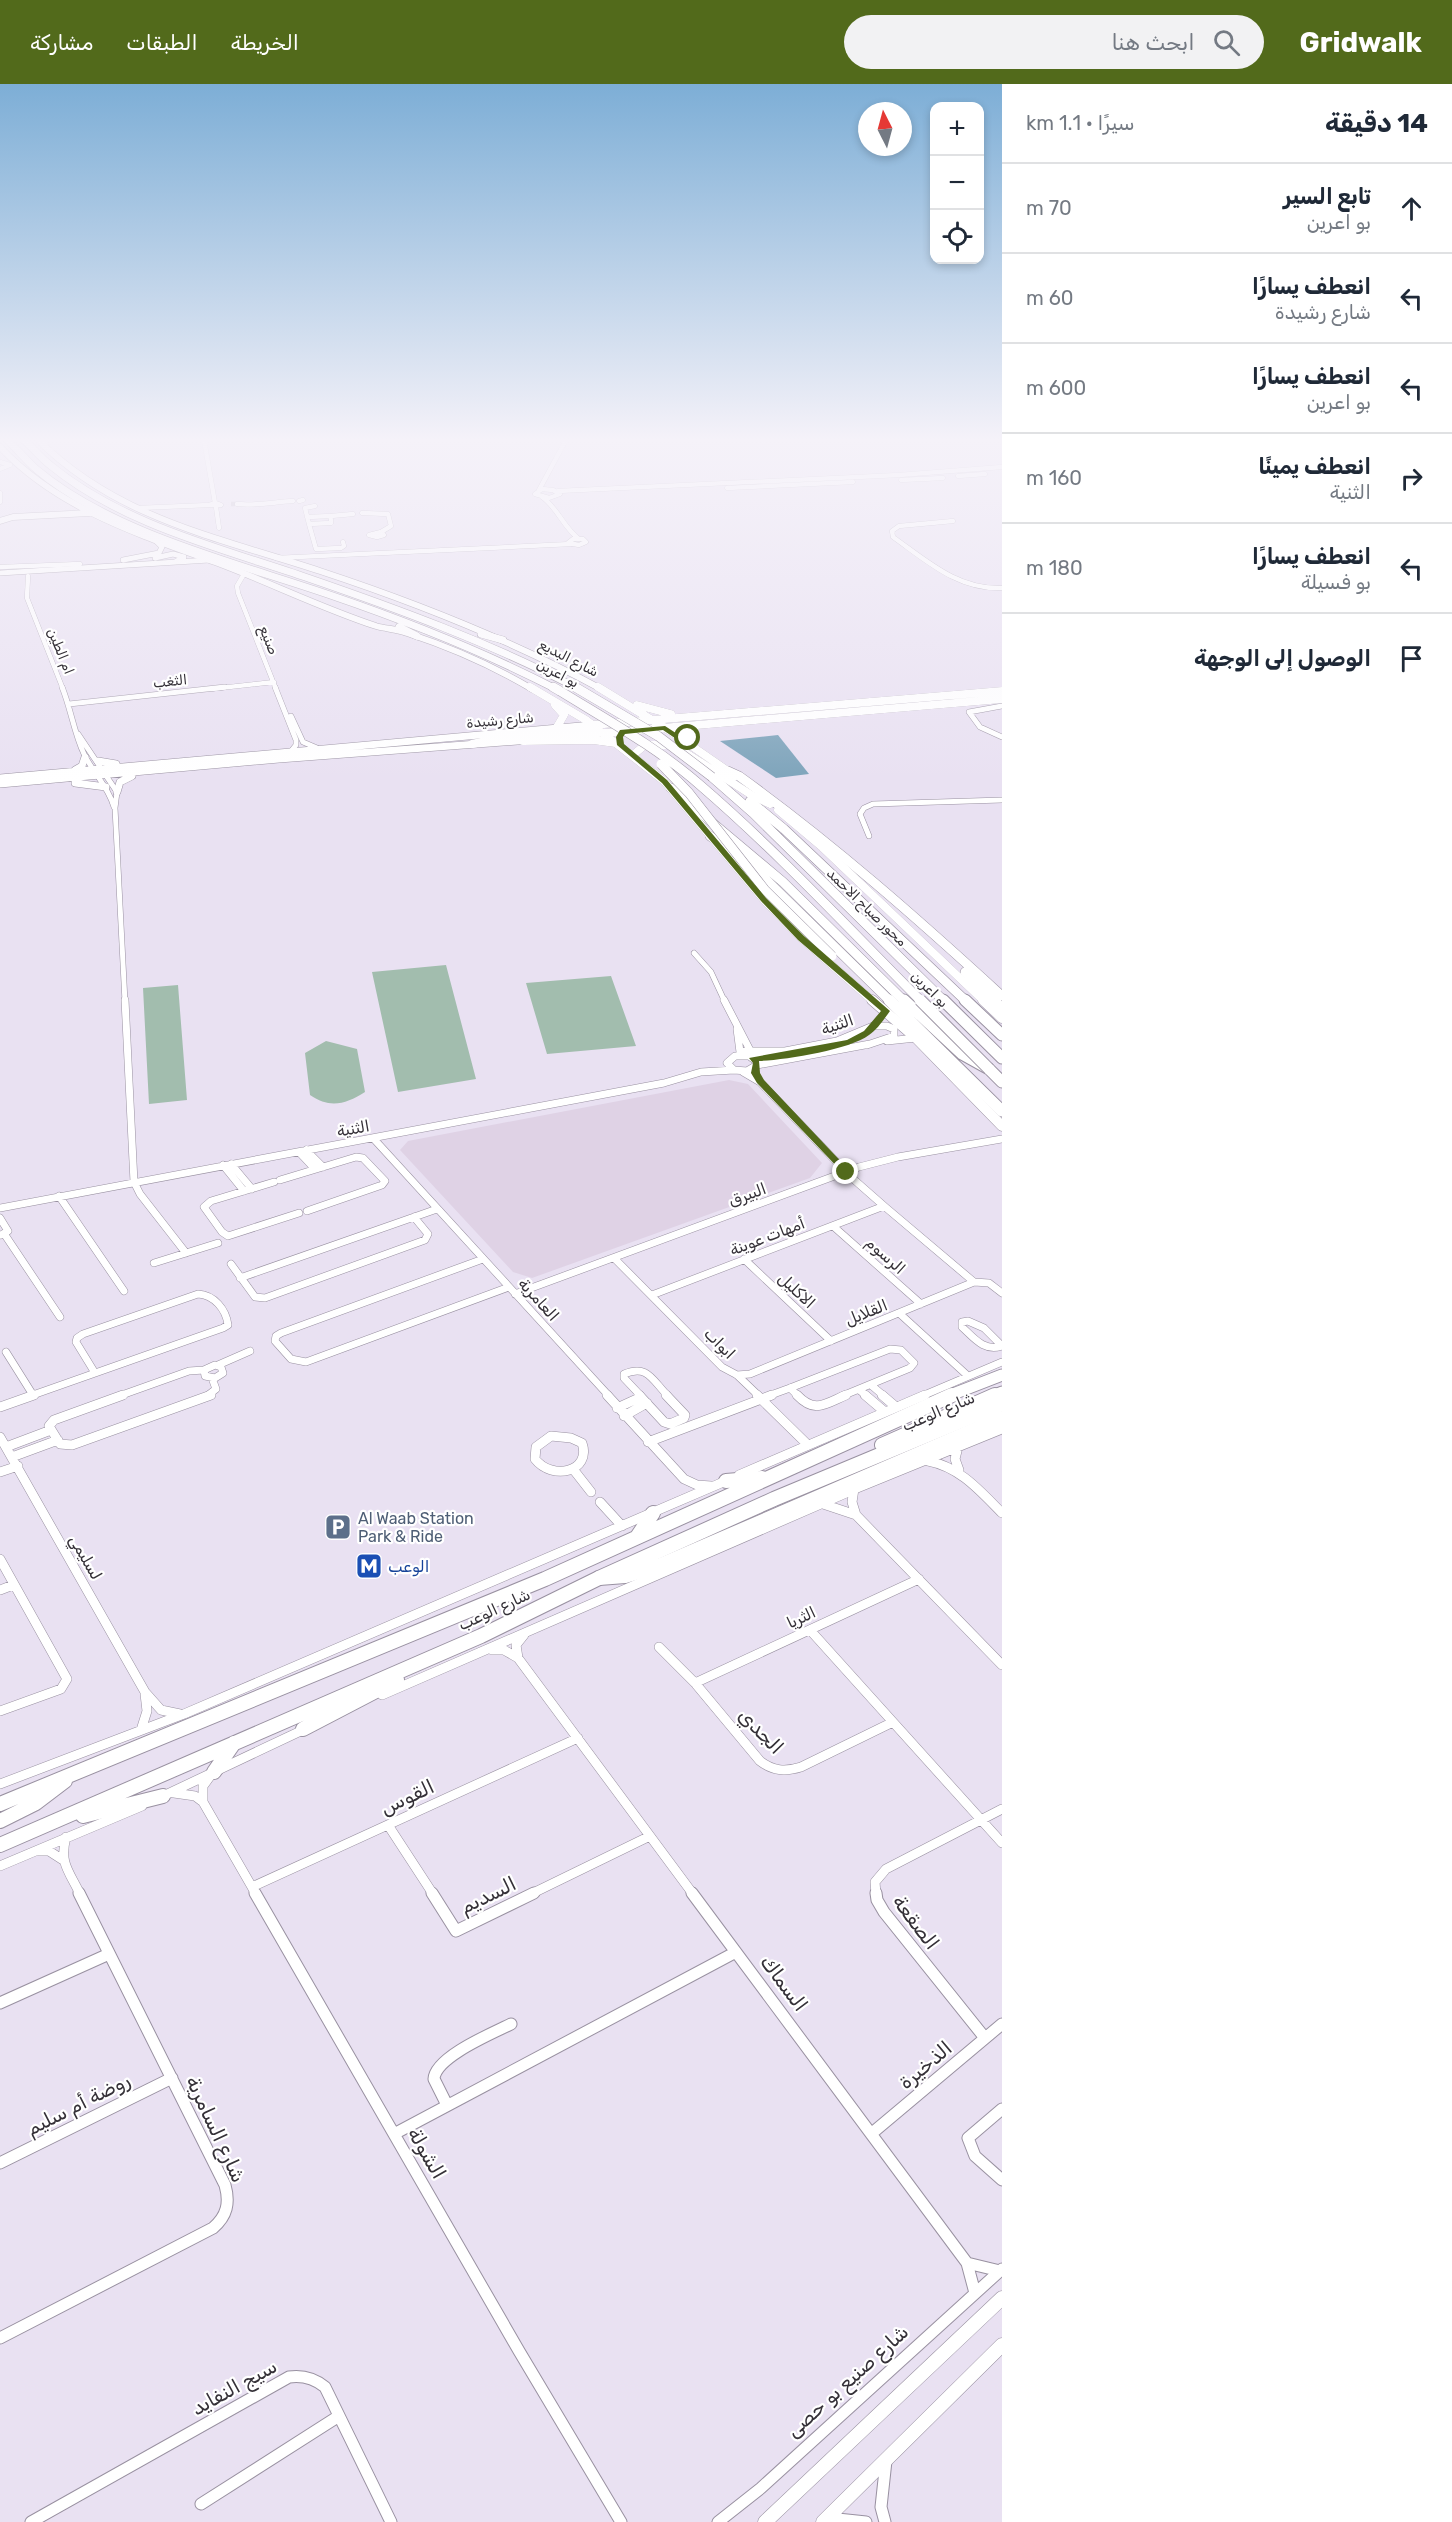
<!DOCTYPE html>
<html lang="ar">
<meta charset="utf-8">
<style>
:root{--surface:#fff;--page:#f2f2f3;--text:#1f2937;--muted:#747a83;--line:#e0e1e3;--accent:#526a1b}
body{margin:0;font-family:Rubik,"Noto Naskh Arabic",sans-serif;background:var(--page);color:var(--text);direction:rtl}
.controls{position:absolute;right:18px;top:18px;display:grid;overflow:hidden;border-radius:12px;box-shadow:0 3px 9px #0003}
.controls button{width:54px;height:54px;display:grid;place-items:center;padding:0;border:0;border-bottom:2px solid var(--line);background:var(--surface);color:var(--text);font:30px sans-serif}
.compass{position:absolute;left:858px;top:18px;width:54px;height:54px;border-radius:50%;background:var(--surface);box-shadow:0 3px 9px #0003;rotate:354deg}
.stop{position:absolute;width:18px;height:18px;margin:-14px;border:4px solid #526a1b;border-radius:50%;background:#fff}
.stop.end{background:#526a1b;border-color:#fff;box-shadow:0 2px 6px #0008}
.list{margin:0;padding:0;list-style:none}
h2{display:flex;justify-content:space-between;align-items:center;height:78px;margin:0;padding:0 24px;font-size:26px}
h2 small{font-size:20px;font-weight:400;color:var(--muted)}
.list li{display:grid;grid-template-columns:39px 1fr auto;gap:18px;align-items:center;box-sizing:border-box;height:90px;padding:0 24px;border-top:2px solid var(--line)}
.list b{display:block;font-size:22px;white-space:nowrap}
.list p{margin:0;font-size:20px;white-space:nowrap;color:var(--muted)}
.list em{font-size:20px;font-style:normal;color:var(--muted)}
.icon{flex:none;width:33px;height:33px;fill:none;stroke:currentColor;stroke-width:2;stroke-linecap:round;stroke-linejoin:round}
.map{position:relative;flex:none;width:1002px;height:2438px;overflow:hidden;direction:ltr}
header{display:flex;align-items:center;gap:36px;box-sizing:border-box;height:84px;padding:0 30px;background:var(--accent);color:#fff}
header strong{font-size:28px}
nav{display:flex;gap:33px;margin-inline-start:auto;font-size:21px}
.search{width:420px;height:54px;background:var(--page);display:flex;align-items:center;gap:15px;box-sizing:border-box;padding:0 21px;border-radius:33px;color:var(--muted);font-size:22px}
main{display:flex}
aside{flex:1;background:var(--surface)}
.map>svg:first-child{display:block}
.education{fill:#dfd2e5}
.green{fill:#a2bdae}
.water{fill:#7ea4bb}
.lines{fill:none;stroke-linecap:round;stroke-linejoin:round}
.minor-tunnel{stroke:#c5becd;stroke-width:4.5;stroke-dasharray:4.5 2;stroke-linecap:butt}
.minor-far4-casing{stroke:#9991a1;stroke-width:5}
.minor-far3-casing{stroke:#9991a1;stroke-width:6}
.minor-far2-casing{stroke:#9991a1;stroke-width:8}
.minor-far1-casing{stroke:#9991a1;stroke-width:10}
.minor-casing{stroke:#9991a1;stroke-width:13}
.tertiary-far2-casing{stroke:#9991a1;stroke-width:6}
.tertiary-far1-casing{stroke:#9991a1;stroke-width:8}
.tertiary-casing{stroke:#9991a1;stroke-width:15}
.secondary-far2-casing{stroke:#9991a1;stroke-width:7}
.secondary-far1-casing{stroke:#9991a1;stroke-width:8}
.secondary-casing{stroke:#9991a1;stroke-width:11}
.primary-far1-casing{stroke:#9991a1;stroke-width:13}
.primary-casing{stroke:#9991a1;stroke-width:16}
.trunk-far3-casing{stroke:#9991a1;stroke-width:8}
.trunk-far2-casing{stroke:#9991a1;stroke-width:10}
.trunk-far1-casing{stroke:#9991a1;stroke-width:13}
.trunk-casing{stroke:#9991a1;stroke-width:16}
.minor-far4{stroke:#fff;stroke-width:4.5}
.minor-far3{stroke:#fff;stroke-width:5}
.minor-far2{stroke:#fff;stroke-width:7}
.minor-far1{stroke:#fff;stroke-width:9}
.minor{stroke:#fff;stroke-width:11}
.tertiary-far2{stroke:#fff;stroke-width:5}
.tertiary-far1{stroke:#fff;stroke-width:7}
.tertiary{stroke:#fff;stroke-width:14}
.secondary-far2{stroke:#fff;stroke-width:6}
.secondary-far1{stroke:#fff;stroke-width:8}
.secondary{stroke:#fff;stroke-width:10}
.primary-far1{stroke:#fff;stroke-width:11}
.primary{stroke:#fff;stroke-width:14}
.trunk-far3{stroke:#fff;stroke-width:7}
.trunk-far2{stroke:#fff;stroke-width:9}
.trunk-far1{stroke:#fff;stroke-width:11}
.trunk{stroke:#fff;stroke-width:14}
.trunk-bridge-far2-casing{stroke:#9991a1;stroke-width:8;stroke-linecap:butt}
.trunk-bridge-far1-casing{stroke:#9991a1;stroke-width:10;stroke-linecap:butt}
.trunk-bridge-casing{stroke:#9991a1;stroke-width:13;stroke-linecap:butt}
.trunk-bridge-far2{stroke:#fff;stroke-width:7}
.trunk-bridge-far1{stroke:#fff;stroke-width:9}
.trunk-bridge{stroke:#fff;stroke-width:11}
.route{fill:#526a1b}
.labels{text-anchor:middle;stroke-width:4.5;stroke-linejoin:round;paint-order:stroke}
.far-street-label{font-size:14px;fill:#353138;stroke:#fff}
.street-label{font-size:16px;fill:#353138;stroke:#fff}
.service-label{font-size:16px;fill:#4e5e75;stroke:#fff;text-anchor:start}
.transit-label{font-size:16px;fill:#164399;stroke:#fff;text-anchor:start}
.near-street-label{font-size:20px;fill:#353138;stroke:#fff}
</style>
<header>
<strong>Gridwalk</strong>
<div class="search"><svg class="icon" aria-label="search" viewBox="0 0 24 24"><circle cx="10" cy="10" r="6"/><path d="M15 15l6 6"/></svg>ابحث هنا</div>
<nav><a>الخريطة</a><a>الطبقات</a><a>مشاركة</a></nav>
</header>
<main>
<aside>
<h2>14 دقيقة<small>سيرًا · 1.1 km</small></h2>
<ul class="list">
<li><svg class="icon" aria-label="ahead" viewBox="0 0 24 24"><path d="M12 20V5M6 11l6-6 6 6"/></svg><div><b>تابع السير</b><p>بو اعرين</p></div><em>70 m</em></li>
<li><svg class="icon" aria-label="left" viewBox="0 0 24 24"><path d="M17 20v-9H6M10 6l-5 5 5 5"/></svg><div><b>انعطف يسارًا</b><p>شارع رشيدة</p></div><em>60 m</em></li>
<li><svg class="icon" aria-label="left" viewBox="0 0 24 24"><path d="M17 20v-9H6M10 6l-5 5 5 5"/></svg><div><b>انعطف يسارًا</b><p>بو اعرين</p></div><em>600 m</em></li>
<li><svg class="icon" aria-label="right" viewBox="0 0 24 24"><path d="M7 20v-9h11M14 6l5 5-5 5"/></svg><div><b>انعطف يمينًا</b><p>الثنية</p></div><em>160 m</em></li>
<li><svg class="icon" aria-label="left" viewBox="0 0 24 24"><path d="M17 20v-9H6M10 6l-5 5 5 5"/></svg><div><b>انعطف يسارًا</b><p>بو فسيلة</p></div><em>180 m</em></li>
<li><svg class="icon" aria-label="arrive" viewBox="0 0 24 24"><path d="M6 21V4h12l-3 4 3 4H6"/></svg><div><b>الوصول إلى الوجهة</b></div></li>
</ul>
</aside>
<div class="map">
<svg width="1002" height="2438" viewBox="0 0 1002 2438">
<rect width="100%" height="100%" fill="#e9e1f2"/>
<path class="education" d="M729,996L748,1000L822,1079L810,1094L532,1194L513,1188L400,1066L408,1057Z"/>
<path class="green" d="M446,881L476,995L398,1008L372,888Z
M611,892L636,962L547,970L526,899Z
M178,901L187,1016L149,1020L143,904Z
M326,957L357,965L365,1008C346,1020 330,1025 310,1011L305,969Z"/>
<path class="water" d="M778,651L809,690L776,694L720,657Z"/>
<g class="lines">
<path class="minor-tunnel" d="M231,420H237"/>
<defs>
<path id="minor-far4" d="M204,356L215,419
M0,378L10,381L0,385
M958,392L985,390
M901,396L943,394
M727,404L853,398
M542,405L553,406L560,410L549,414L535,410Z
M539,406L566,356
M558,407L899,391L1002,383
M0,409V418
M542,413C558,424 563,443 579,455
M299,417L303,416
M216,419L221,421H209Z
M237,420C256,422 274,418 293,417
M216,423L219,444
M138,424L209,421
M362,429L388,430L391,442L381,448
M307,433L331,432
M953,437L899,442L892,447L893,453C927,477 958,506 1002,504
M309,440L305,424L315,422
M381,448L384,451L377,453L369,451Z
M573,455H583L586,458L579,461L568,459Z
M343,458L344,462L341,464L316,465L309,440L331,439V432L353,430
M276,474L571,460
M0,483L80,480
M244,490L237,502L238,509L276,605
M28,492L27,514L63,605
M211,605L274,598"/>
<path id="minor-far3" d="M62,603C71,625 74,649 84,670C93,689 108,702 114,723
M275,603L296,656V661L292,666
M69,620L225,603
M1002,622L969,628L980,643L1002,653
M291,632L303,658L317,664
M78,650L117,708L115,724L125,918
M869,752L860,730L864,724L873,720L1002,716
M694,869L711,888L725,918"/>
<path id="minor-far2" d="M125,916L134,1098L140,1110L186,1169
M724,916L751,968
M737,945L740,968
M887,957L916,954
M739,971L745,967H785L837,957L873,942H887L894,945V952L867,961
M735,972H749L756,977L757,981L747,987L734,986L727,979Z
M753,974H770
M757,981L870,960
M373,1054L609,1312
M306,1066L323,1083
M299,1068L315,1085
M231,1080L252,1105
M223,1081L244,1107
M280,1096L356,1073L363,1074L385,1097L382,1101L307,1127
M274,1098L211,1117L204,1123L222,1148L228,1152L299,1129
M59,1112L124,1207
M884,1122L974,1198
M0,1124L664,999L701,988L734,986
M0,1134L8,1147L1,1151
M833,1142L921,1220
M5,1151L60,1233
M614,1174L722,1283L737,1291L759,1312
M483,1175L281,1249L276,1252L275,1257L291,1275L306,1278L509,1203
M744,1175L831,1257
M154,1179L218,1159
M231,1180L255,1213L265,1214L425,1156L428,1150L414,1133
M240,1194L437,1125
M515,1210L859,1083L898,1073L1002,1055
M652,1211L884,1122L851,1093L760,998L743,988
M899,1229L968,1292
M968,1237L984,1244L1002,1262C984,1268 974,1254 962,1243V1238Z
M6,1268L33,1311
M215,1281L221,1283L223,1289L215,1294L205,1292L204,1286Z
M218,1281L250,1267
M737,1291L750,1290L974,1198L989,1199L1002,1209
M871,1301L884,1312
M790,1304L798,1312
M790,1304L890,1265L901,1266L914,1279L910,1284L842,1312
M859,1306L867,1312
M30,1312L223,1244L228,1241C226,1225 214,1211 198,1210L83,1250L77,1254L76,1258L95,1289
M119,1312L189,1287L204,1286
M207,1312L216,1305L212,1294
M641,1312L624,1294V1290C648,1280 652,1296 668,1312
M768,1312L790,1304
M922,1312L1002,1278"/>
<path id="minor-far1" d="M123,1311L54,1336L49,1342L60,1360L72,1361L211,1311
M607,1311L684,1395L697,1401L711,1402
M639,1311L664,1338L670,1340L684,1334L685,1331L666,1311
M757,1311L808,1361
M797,1311C815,1330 825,1320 846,1311
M865,1311L885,1328
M882,1311L896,1323
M0,1323L34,1311
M617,1324L641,1313
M624,1332L647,1319
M551,1352L571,1354L582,1359C592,1388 552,1397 535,1375L536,1363Z
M0,1353L145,1608L161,1626L180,1630
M648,1358L772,1311
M6,1363L51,1346
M958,1363L955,1375L959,1386
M12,1373L58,1356
M928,1377C960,1383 980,1407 1002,1429
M573,1385L591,1408
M0,1388L18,1382
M739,1391L925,1311
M857,1404L1002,1345
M854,1405L852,1418L856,1431
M600,1418L622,1442
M823,1420L856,1431L1002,1581
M0,1475L67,1595L61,1605L0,1627
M0,1506L13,1501
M810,1546L1002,1759
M659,1563L695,1599L760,1677C773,1687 785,1688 801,1683L893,1638
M492,1566H504L518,1574L693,1810
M518,1574L516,1561L524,1551
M695,1599L919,1495
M382,1611L846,1409
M141,1646L147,1627L145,1610
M211,1691L203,1702V1718L256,1810
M0,1700L184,1630L728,1396
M174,1709L195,1712L203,1718
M161,1713L305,1645
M388,1741L433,1810
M66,1753C59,1779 69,1787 80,1810
M38,1767H49L63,1776
M0,1782L142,1722
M252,1803L578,1654
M531,1810L650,1752
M876,1810L875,1798L886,1785L1002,1725"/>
<path id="minor" d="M255,1809L519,2267L621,2438
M432,1809L456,1847L534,1809
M692,1809L967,2179L975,2209
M876,1809L877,1816L884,1828L985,1954
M0,1919L109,1870
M447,2021L434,1995C435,1973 493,1949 511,1940
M1002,2025L968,2054L975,2072L1002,2096
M394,2050L736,1868
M871,2050L1002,1940
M0,2079L172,1994
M967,2179L1000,2187
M0,2254L213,2144C227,2132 230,2119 225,2101L79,1809
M201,2420L339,2332
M828,2434L866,2438
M31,2438L289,2293C303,2291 314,2294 325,2303L391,2438
M718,2438L761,2404L1002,2185
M885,2438L881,2423L886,2377"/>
<path id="tertiary-far2" d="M155,474L173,470L184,473L175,478
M123,476L159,469L162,463L157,458
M0,489L209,476"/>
<path id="tertiary-far1" d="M552,654L604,649
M98,677L116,680
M75,686L82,682L85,673
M0,694L592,641
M75,699L106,703
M0,700L279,675L530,656
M117,708L120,698L132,692"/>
<path id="tertiary" d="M765,2438L1002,2214
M823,2438L1002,2261"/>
<path id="secondary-far2" d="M38,356C118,435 217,453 320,487C417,519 511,556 601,605
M0,363C57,424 138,450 215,478C269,498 321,524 376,542C386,545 397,545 407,549C450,563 493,582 532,605
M0,437L13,433L89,429"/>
<path id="secondary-far1" d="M530,603L586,636L664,697L764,816L801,854L874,918
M598,603L670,647L735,692
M555,621L564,631L557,643
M637,621L671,630
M592,641L1002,607
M604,649L1002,615
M523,657L593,656L615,659
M472,660L505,653L599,645
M686,669L753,712L770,720
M633,671L645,661H672
M778,726L822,763L985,918"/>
<path id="secondary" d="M872,916L916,954L1002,1042
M983,916L1002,934"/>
<path id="primary-far1" d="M948,1312L1002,1291
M992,1312L1002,1308"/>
<path id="primary" d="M882,1361L995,1311
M726,1397L762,1394
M637,1453L653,1429
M303,1645L397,1596
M214,1688L234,1659
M0,1720L545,1495L952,1311
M83,1732L163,1712
M0,1737L36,1719L65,1697
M0,1761L481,1552L599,1494L774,1415L1002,1320"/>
<path id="trunk-far3" d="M7,356C17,365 26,376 36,385C113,450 238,479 333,512C409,538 484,568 556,605
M24,356C33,364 41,374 50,381C123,441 221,464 308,494C398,525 488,558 573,602
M399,543L417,552
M481,550L503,556"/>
<path id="trunk-far2" d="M553,603L560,607
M728,687L739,692C832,759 918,835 1002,912
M712,693L753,729L945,918
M671,704L783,798L905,918
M750,717L784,745L967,918
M710,752L744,774L891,918
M965,888L995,918"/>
<path id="trunk-far1" d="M889,916L1002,1027
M904,916L962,970L989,985L1002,998
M943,916L1002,974
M965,916L1002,951
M993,916L1002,925"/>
<path id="trunk" d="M599,1494L625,1492L661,1481L1002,1334"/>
</defs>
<use href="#minor-far4" class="minor-far4-casing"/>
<use href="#minor-far3" class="minor-far3-casing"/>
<use href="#minor-far2" class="minor-far2-casing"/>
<use href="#minor-far1" class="minor-far1-casing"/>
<use href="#minor" class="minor-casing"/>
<use href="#tertiary-far2" class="tertiary-far2-casing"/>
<use href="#tertiary-far1" class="tertiary-far1-casing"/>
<use href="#tertiary" class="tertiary-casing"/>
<use href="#secondary-far2" class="secondary-far2-casing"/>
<use href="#secondary-far1" class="secondary-far1-casing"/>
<use href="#secondary" class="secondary-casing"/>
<use href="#primary-far1" class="primary-far1-casing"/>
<use href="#primary" class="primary-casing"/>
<use href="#trunk-far3" class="trunk-far3-casing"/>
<use href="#trunk-far2" class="trunk-far2-casing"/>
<use href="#trunk-far1" class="trunk-far1-casing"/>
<use href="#trunk" class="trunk-casing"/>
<use href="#minor-far4" class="minor-far4"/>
<use href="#minor-far3" class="minor-far3"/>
<use href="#minor-far2" class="minor-far2"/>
<use href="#minor-far1" class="minor-far1"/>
<use href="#minor" class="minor"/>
<use href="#tertiary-far2" class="tertiary-far2"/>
<use href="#tertiary-far1" class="tertiary-far1"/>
<use href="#tertiary" class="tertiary"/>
<use href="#secondary-far2" class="secondary-far2"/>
<use href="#secondary-far1" class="secondary-far1"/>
<use href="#secondary" class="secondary"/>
<use href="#primary-far1" class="primary-far1"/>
<use href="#primary" class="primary"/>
<use href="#trunk-far3" class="trunk-far3"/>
<use href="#trunk-far2" class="trunk-far2"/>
<use href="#trunk-far1" class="trunk-far1"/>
<use href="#trunk" class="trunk"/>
<defs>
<path id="trunk-bridge-far2" d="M573,602L578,605"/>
<path id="trunk-bridge-far1" d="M575,603L658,652L712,693
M560,607C607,636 658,664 700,701C778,768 849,845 922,918
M661,680L689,709L765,806L832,872"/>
<path id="trunk-bridge" d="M920,916L989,985"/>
</defs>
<use href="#trunk-bridge-far2" class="trunk-bridge-far2-casing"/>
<use href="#trunk-bridge-far1" class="trunk-bridge-far1-casing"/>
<use href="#trunk-bridge" class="trunk-bridge-casing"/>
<use href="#trunk-bridge-far2" class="trunk-bridge-far2"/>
<use href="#trunk-bridge-far1" class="trunk-bridge-far1"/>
<use href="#trunk-bridge" class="trunk-bridge"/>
</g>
<linearGradient id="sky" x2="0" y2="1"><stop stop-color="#7daed6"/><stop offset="0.51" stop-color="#f5f2f9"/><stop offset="1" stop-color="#f5f2f9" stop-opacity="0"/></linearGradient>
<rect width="1002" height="697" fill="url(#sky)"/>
<path class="route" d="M665,642L685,655L690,653L694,662L688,663L663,646L625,650L623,653L624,660L667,696L766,814L804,852L890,927C884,935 877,946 869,951C849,966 785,976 759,977L760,989L764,996L849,1086V1089H843L757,999L751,989L753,979L749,974L847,956L864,947L881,927L798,856L761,817L662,699L617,661L616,653L620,646Z"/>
<defs>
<symbol id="parking-square" viewBox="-11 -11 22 22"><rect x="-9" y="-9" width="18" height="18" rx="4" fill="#5c6f8a" stroke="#fff"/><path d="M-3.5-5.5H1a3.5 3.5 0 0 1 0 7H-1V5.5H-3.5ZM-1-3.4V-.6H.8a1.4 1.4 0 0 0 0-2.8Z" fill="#fff"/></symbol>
<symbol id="metro-square" viewBox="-11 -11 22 22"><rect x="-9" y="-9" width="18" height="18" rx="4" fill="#1a4fb4" stroke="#fff"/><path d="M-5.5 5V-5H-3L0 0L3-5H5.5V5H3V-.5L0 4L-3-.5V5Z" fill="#fff"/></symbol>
</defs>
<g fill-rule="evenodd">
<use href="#parking-square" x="323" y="1428" width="30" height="30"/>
<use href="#metro-square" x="354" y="1467" width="30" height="30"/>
</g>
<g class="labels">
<g class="far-street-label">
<text transform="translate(269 556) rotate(68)" y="5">صنيع</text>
<text transform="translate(61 567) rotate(68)" y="5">ام الطين</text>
<text transform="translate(569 574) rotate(27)" y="5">شارع البديع</text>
<text transform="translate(558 589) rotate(28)" y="5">بو اعرين</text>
<text transform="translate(170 597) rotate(-6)" y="5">الثغب</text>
<text transform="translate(500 636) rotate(-5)" y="5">شارع رشيدة</text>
<text transform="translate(867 823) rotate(44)" y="5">محور صباح الاحمد</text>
<text transform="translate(930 905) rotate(45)" y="5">بو اعرين</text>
</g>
<g class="street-label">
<text transform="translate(837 940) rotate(-19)" y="6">الثنية</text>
<text transform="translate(353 1044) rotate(-10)" y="6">الثنية</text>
<text transform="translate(747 1110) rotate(-20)" y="6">البيرق</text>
<text transform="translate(767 1152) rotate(-21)" y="6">أمهات عوينة</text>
<text transform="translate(886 1171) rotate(42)" y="6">الرسوم</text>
<text transform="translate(797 1206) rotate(43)" y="6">الاكليل</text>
<text transform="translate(539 1215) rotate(48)" y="6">العامرية</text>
<text transform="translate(866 1228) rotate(-22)" y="6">القلايل</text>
<text transform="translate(720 1259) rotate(45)" y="6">ابواب</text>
<text transform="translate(938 1327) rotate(-23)" y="6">شارع الوعب</text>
<text transform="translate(86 1473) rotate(60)" y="6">لسليمي</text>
<text transform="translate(494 1525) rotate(-25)" y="6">شارع الوعب</text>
<text transform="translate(801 1533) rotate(-25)" y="6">الثريا</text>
</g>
<g class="service-label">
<text x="358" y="1440">Al Waab Station<tspan x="358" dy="18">Park &amp; Ride</tspan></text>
</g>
<g class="transit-label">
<text x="388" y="1488">الوعب</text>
</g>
<g class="near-street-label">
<text transform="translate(761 1647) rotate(46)" y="7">الجدي</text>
<text transform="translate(407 1713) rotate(-25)" y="7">القوس</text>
<text transform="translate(488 1811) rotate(-26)" y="7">السديم</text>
<text transform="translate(916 1838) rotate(53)" y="7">الصقعة</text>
<text transform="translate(784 1899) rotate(53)" y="7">السماك</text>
<text transform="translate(925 1981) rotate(-40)" y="7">الذخيرة</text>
<text transform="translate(78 2020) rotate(-27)" y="7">روضة أم سليم</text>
<text transform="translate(216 2045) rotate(65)" y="7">شارع السامرية</text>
<text transform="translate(427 2069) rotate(60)" y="7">الشولة</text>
<text transform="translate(847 2297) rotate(-42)" y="7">شارع صنيع بو حصى</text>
<text transform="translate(234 2303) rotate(-29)" y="7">سيج النفايد</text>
</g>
</g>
</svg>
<div class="controls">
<button>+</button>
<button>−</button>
<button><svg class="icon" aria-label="locate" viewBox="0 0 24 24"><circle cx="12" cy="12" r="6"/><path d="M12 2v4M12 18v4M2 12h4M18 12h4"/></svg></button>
</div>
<svg class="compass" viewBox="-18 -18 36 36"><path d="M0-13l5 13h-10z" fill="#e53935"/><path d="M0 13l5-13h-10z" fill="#747a83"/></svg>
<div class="stop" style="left:688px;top:654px"></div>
<div class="stop end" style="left:846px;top:1088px"></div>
</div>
</main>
